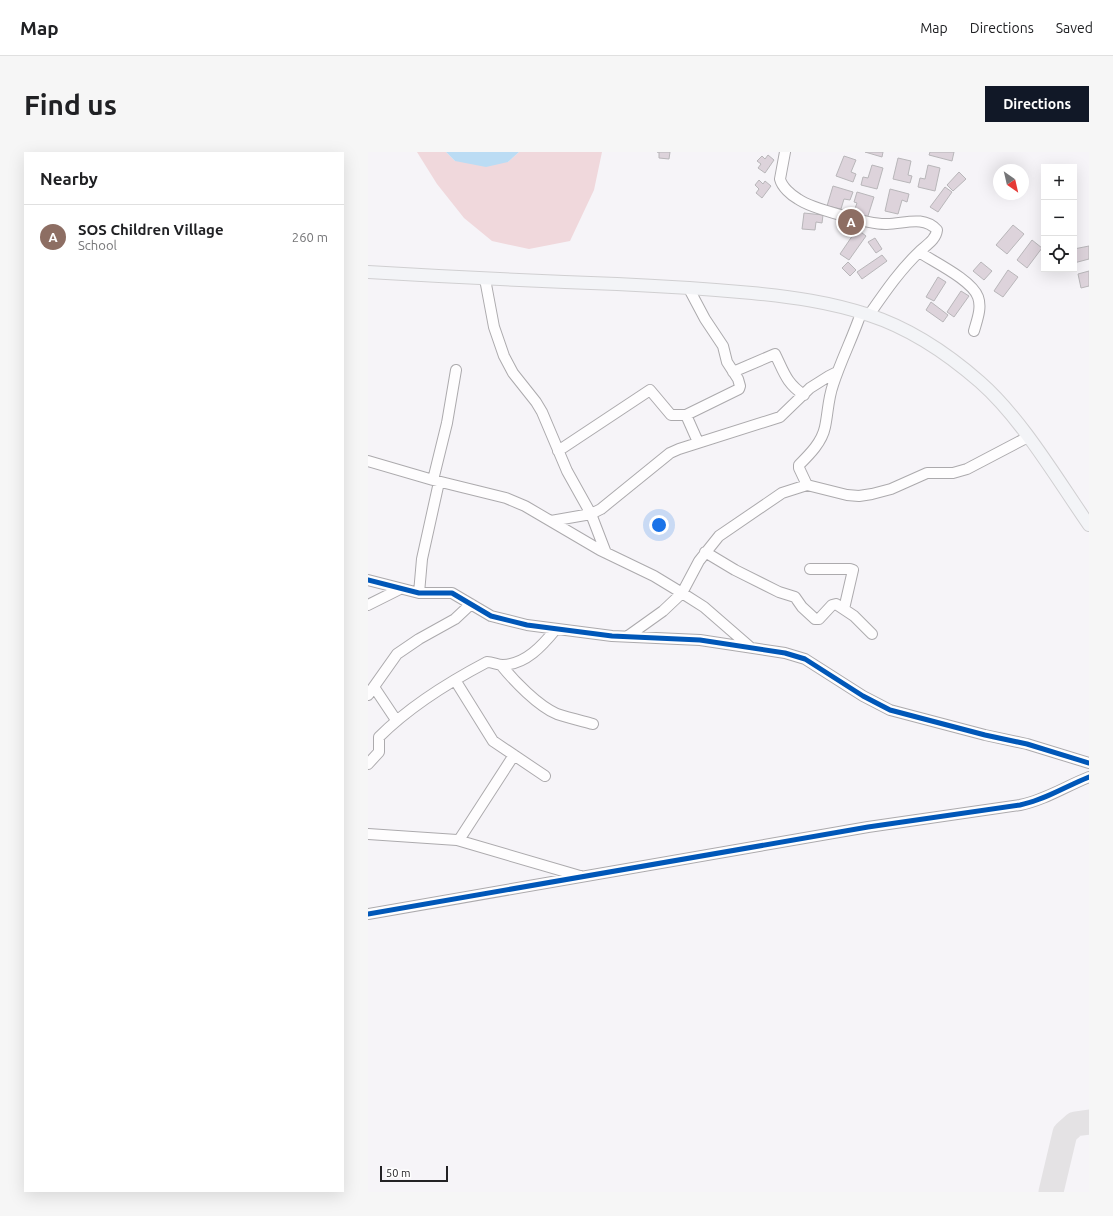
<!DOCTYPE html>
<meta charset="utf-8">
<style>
:root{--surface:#fff;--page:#f6f6f6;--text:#202124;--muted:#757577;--line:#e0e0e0;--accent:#111827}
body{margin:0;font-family:Ubuntu,sans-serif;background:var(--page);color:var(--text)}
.controls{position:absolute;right:12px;top:12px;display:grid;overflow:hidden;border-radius:0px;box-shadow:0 4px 16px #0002}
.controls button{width:36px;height:36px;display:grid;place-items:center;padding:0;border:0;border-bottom:1px solid var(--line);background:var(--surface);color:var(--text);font:20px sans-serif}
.compass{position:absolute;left:625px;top:12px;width:36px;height:36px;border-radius:50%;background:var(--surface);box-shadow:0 4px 16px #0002;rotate:146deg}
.scale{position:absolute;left:12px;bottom:10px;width:68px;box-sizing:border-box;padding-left:4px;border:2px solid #232225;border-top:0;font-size:11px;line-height:14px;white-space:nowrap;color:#232225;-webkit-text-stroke:3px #fff;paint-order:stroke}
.you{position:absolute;left:291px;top:373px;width:14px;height:14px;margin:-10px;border:3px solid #fff;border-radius:50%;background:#1a73e8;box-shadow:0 0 0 6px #1a73e833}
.badge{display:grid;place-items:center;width:26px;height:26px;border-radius:50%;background:var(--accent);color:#fff;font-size:13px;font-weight:700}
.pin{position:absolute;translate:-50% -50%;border:2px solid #fff;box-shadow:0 1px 4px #0006}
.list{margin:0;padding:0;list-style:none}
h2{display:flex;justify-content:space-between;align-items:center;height:52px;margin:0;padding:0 16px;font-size:17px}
h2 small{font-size:13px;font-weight:400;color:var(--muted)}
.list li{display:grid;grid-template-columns:26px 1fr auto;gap:12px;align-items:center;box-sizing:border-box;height:64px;padding:0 16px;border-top:1px solid var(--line)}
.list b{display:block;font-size:15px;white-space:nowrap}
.list p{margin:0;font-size:13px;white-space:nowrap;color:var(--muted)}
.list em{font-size:13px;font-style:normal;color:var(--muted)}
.icon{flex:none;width:22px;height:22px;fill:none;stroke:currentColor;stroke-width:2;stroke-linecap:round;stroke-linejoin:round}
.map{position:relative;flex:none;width:721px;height:1040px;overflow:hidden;border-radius:0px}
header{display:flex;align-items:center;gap:24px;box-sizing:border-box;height:56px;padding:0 20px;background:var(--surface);border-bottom:1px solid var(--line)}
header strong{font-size:19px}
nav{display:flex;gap:22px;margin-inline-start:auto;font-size:14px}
.intro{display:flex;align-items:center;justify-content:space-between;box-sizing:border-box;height:96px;padding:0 24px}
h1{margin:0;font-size:28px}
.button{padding:10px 18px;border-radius:0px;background:var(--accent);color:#fff;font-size:14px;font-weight:700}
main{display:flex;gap:24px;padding:0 24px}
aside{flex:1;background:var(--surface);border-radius:0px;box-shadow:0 4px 16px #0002}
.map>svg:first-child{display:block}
.green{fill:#f0d8dc}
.water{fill:#bbdcf4}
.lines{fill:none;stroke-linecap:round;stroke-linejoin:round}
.taxiway{stroke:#e4e2e4;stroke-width:25}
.building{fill:#ddd3db;stroke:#b8b6b9}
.minor-casing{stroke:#acaaad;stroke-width:12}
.major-casing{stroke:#d0cfd1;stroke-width:14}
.minor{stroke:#fefdfe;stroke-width:10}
.major{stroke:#f3f4f7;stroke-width:12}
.cycleway-casing{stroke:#fff;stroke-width:8}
.cycleway{stroke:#0057b8;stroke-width:5}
</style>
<header>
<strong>Map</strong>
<nav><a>Map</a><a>Directions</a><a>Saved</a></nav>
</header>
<div class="intro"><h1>Find us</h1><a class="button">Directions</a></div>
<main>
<aside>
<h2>Nearby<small></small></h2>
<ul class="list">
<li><span class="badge" style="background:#8d6e63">A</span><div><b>SOS Children Village</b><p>School</p></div><em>260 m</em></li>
</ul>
</aside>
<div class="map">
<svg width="721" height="1040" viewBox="0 0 721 1040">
<rect width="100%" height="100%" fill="#f6f4f8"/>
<path class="green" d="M49,0H78L87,9L140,10L151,0H234L226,38L202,89L161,97L124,89L96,66L69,32Z"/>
<path class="water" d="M78,0H151L140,10L118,15L87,9Z"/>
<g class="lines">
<path class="taxiway" d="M683,1040L697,981L707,972L721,970"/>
</g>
<path class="building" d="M289,0H302L301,7L291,6V0Z
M497,0H515L514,5Z
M562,0H586L584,9L561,3Z
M400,3L406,8L397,21L390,16L393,12L389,9L394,4L397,7Z
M476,4L488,8L483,20L488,22L485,30L468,24Z
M530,6L543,9L540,23L544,24L542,31L525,27Z
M504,13L515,16L509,37L493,33L495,25L500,26Z
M560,13L572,16L567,39L550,35L552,26L557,27Z
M591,20L598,27L585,39L579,33Z
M391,28L395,32L397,29L403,34L394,46L388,41L391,37L387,33Z
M465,34L485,40L482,48L476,47L473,57L459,54Z
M577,35L584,40L570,60L562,55Z
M522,37L541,42L539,50L534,48L530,62L517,59Z
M489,40L506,45L499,67L485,62L489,51L486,50Z
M436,61L455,63L454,71L448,70L447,78L434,77Z
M645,73L656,82L639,102L628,93Z
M489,77L498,84L481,108L472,102Z
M507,86L514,97L508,101L500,90Z
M664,88L674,96L659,116L649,108Z
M721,94V107L706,111V97Z
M514,103L519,109L494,127L489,120Z
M480,110L488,118L482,124L474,116Z
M613,110L624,119L616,128L605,119Z
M640,118L650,125L635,145L626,139Z
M721,119V134L713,136L710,122Z
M570,125L578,130L566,149L558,145Z
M593,139L601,144L586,165L579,160Z
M563,150L580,163L575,170L558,158Z"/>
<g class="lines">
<defs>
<path id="minor" d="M417,0L412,27C414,35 423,43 430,47C442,56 504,73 519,72C536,72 555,63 569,78C568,87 560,92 552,99C532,118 517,140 501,163
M551,100C566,110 604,128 610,145C614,156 609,168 606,179
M117,127L126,175L136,204L145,221L168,250L174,260L199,319L223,362L238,401
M365,220L407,202C416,220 418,231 436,243
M318,263L330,290
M190,299L282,238L303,263H318L371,237L372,234L370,227L359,210L355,194L337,167L320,135
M0,309L65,328L138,346L157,354L232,398L286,424L314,441L336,455L382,495
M65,328L79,271L88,218
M439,333L431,316V313C442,302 454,290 457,275C460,261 460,247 465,233C473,208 485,185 493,161
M183,369L223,362L233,357L302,301L311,297L412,265L442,236L461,224L469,220
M337,400L367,418L411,440L427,445L434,455L447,467H451L464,453L468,452L486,464L504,482
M442,417H482L485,418L476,457
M0,428L51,441H84L123,464L159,473L244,484L332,488L417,501L437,507L495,544L522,558L617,583L659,592L721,611
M51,441L54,407L71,330
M0,453L32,437
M260,484L295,459L314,441L331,409L351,384L414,341L439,333L479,343L491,344L504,342L523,337L559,321H585L599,317L660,285
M133,513C146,529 170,554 189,562C201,566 214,569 225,572
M87,528L125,589L177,624
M6,535L28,568
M0,543L29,502L51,487L87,467L103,452
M0,612L11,600V585C42,554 81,530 119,510C125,510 129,513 135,513C158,512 174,494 188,477
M0,682L89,688L212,724
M91,688L146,603
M0,762L500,675L652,653C677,648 698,634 721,625"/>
<path id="major" d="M0,120C83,125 166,129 249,132C295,134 339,137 384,141C424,145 462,150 501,163C541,176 580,202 612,230C654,267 689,327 721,373"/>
</defs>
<use href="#minor" class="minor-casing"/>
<use href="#major" class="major-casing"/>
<use href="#minor" class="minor"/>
<use href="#major" class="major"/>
<defs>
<path id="cycleway" d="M0,428L51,441H84L123,464L159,473L244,484L332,488L417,501L437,507L495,544L522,558L617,583L659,592L721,611
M0,762L500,675L652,653C677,648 698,634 721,625"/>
</defs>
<use href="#cycleway" class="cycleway-casing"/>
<use href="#cycleway" class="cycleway"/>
</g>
</svg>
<div class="controls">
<button>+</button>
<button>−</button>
<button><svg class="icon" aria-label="locate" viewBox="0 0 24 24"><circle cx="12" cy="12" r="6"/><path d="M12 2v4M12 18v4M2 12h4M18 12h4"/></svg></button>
</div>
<svg class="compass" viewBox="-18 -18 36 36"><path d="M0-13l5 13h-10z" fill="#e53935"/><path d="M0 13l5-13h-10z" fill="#757577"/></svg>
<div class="scale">50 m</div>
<div class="you"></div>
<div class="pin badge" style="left:483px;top:70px;background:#8d6e63">A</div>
</div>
</main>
